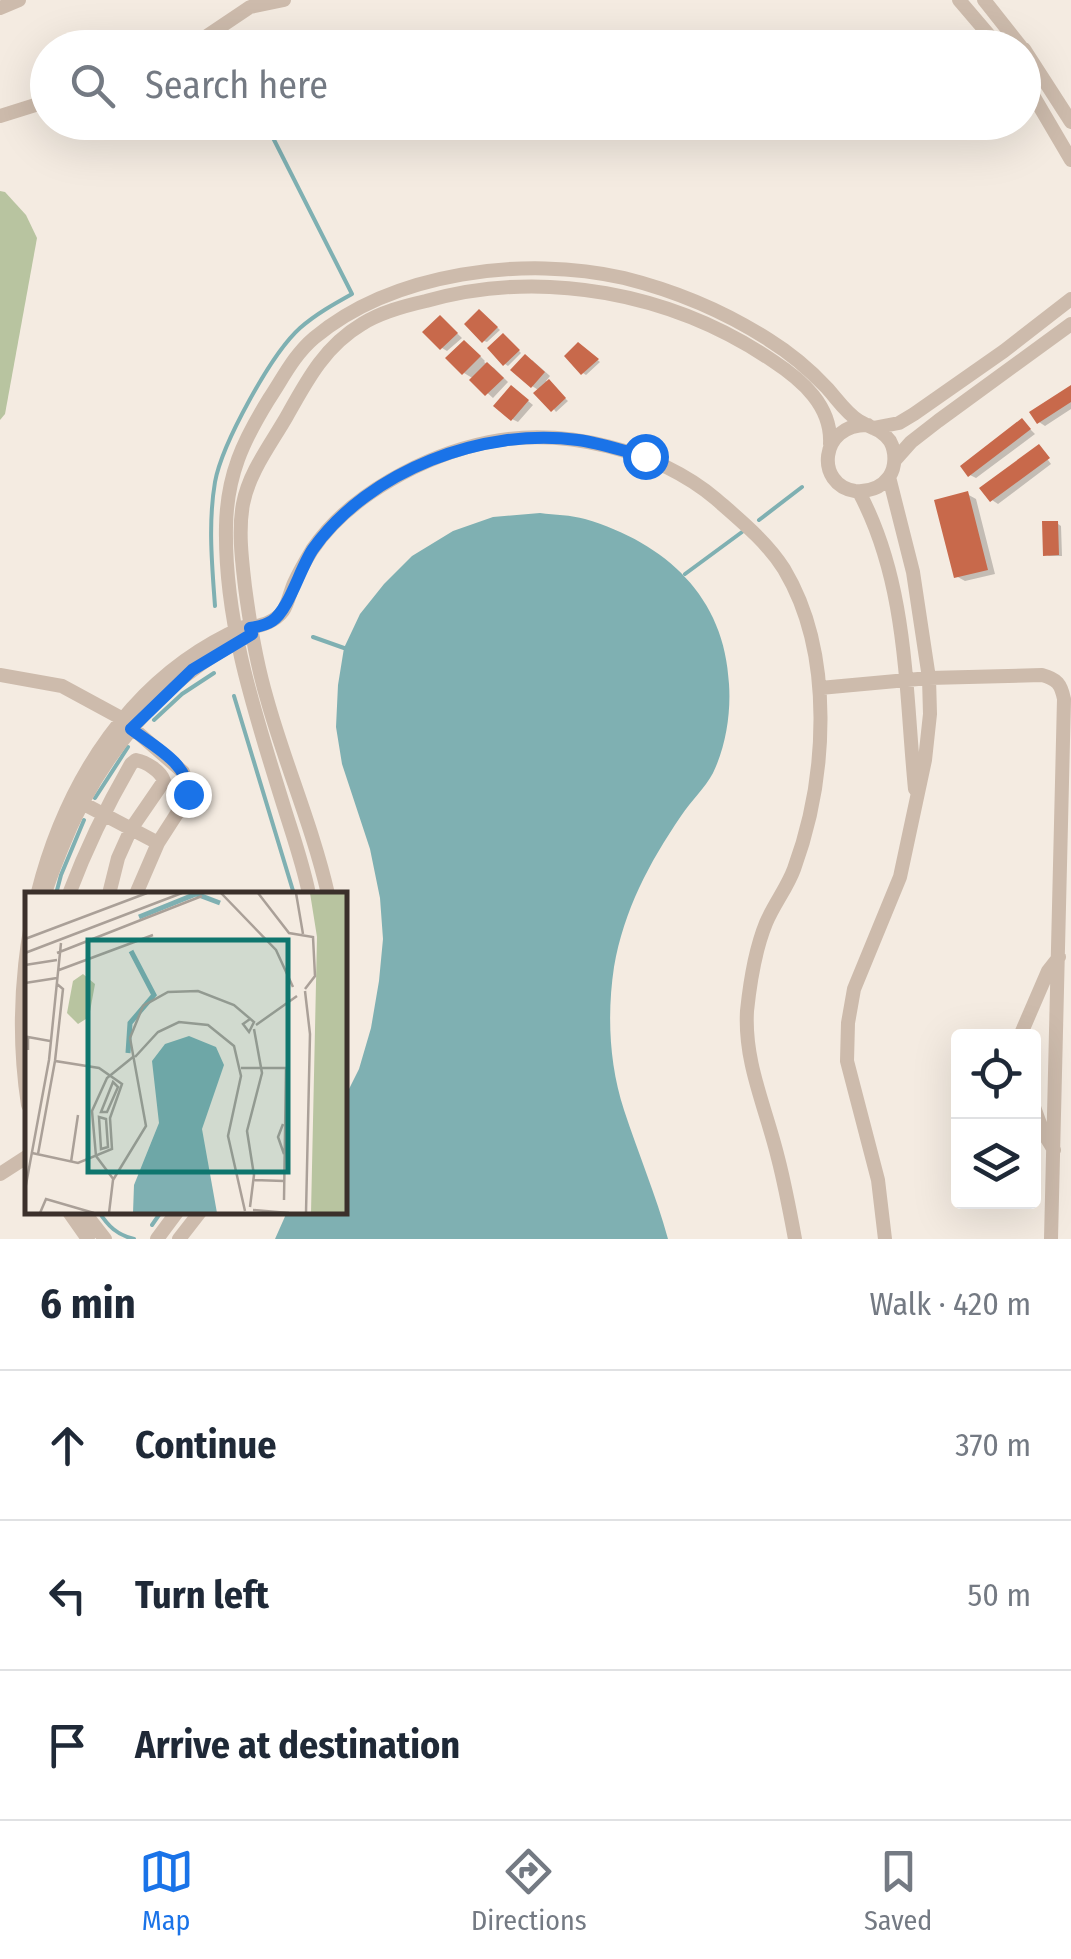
<!DOCTYPE html>
<meta charset="utf-8">
<style>
:root{--surface:#fff;--page:#f6f6f7;--text:#1f2937;--muted:#747a83;--line:#e0e1e3;--accent:#1a73e8}
body{margin:0;font-family:"Fira Sans Condensed",sans-serif;background:var(--page);color:var(--text)}
.controls{position:absolute;right:30px;bottom:30px;display:grid;overflow:hidden;border-radius:10px;box-shadow:0 10px 40px #0002}
.controls button{width:90px;height:90px;display:grid;place-items:center;padding:0;border:0;border-bottom:2px solid var(--line);background:var(--surface);color:var(--text);font:50px sans-serif}
.stop{position:absolute;width:30px;height:30px;margin:-22px;border:8px solid #1a73e8;border-radius:50%;background:#fff}
.stop.end{background:#1a73e8;border-color:#fff;box-shadow:0 2px 10px #0008}
.list{margin:0;padding:0;list-style:none}
h2{display:flex;justify-content:space-between;align-items:center;height:130px;margin:0;padding:0 40px;font-size:42px}
h2 small{font-size:32px;font-weight:400;color:var(--muted)}
.list li{display:grid;grid-template-columns:65px 1fr auto;gap:30px;align-items:center;box-sizing:border-box;height:150px;padding:0 40px;border-top:2px solid var(--line)}
.list b{display:block;font-size:38px;white-space:nowrap}
.list em{font-size:32px;font-style:normal;color:var(--muted)}
.icon{flex:none;width:55px;height:55px;fill:none;stroke:currentColor;stroke-width:2;stroke-linecap:round;stroke-linejoin:round}
.map{position:relative;flex:none;width:1071px;height:1239px;overflow:hidden}
.search{position:absolute;background:var(--surface);box-shadow:0 10px 40px #0002;left:30px;right:30px;top:30px;height:110px;display:flex;align-items:center;gap:25px;box-sizing:border-box;padding:0 35px;border-radius:55px;color:var(--muted);font-size:38px}
.sheet{height:580px;background:var(--surface)}
nav{display:flex;justify-content:space-around;align-items:center;box-sizing:border-box;height:140px;border-top:2px solid var(--line);background:var(--surface);font-size:28px;color:var(--muted)}
nav a{display:grid;justify-items:center;gap:5px}
nav .on{color:var(--accent)}
.map>svg:first-child{display:block}
.green{fill:#b8c4a0}
.water{fill:#7fb0b2}
.shadow{fill:#0003}
.lines{fill:none;stroke-linecap:round;stroke-linejoin:round}
.stream{stroke:#7fb0b2;stroke-width:4}
.building{fill:#c8694b}
.minor{stroke:#cdbbac;stroke-width:14}
.route{stroke:#1a73e8;stroke-width:12}
.inset-river{fill:none;stroke:#7fb0b2;stroke-width:5}
.inset-road{fill:none;stroke:#aaa098;stroke-width:2.5}
.view{fill:#0f766e;fill-opacity:0.15;stroke:#0f766e;stroke-width:5}
.inset-edge{fill:none;stroke:#3b302b;stroke-width:5}
</style>
<div class="map">
<svg width="1071" height="1239" viewBox="0 0 1071 1239">
<rect width="100%" height="100%" fill="#f4ebe1"/>
<path class="green" d="M0,191L5,192L26,215L37,238L5,414L0,420Z"/>
<path class="water" d="M540,513C555,515 571,515 585,519C666,543 725,597 729,684C731,713 726,746 713,773C705,788 691,801 681,816C649,863 624,910 614,967C607,1014 609,1064 624,1110C638,1153 656,1195 668,1239H275L287,1212H345V1097L359,1069L371,1028L379,981L383,939L380,898L370,849L342,764L336,727L338,685L344,648L360,614L384,584L412,556L453,531L493,517Z"/>
<path class="shadow" d="M483,314L500,330L487,342L484,341Z
M441,318L462,338L447,351L442,348Z
M507,338L521,353L508,366L505,364Z
M470,346L485,361L484,362L494,368L508,382L493,398L473,380L474,379L464,373Z
M582,347L600,362L586,375L583,373Z
M532,360L550,376L546,381L568,401L556,412L540,391L532,386Z
M1071,388V409L1045,426L1039,422Z
M517,392L533,405L518,422L512,419Z
M1022,421L1035,434L976,478L970,475Z
M1039,448L1051,464L998,504L992,500Z
M967,494L976,499L995,574L965,581L956,576Z
M1058,524L1061,526L1062,556H1049L1046,554Z"/>
<g class="lines">
<path class="stream" d="M759,520L802,487
M685,574L742,532
M215,606C212,565 208,523 215,482C222,444 271,354 300,328C316,314 334,304 352,294L265,122
M313,637L344,648
M234,696L294,894
M154,720L182,694L214,673
M95,798L128,747
M56,894L61,875L84,820
M99,1212C108,1226 117,1235 134,1239
M152,1225L161,1212"/>
</g>
<path class="building" d="M479,309L498,327L482,343L464,324Z
M440,315L458,333L440,350L422,332Z
M503,333L520,350L503,366L487,348Z
M464,340L481,356L462,375L445,358Z
M578,342L599,359L581,375L564,356Z
M525,354L545,372L531,388L510,370Z
M487,362L504,378L485,396L469,380Z
M549,379L566,398L551,412L533,393Z
M511,385L529,400L511,421L493,406Z
M1071,385V402L1037,424L1029,412Z
M1022,418L1031,429L968,477L960,466Z
M1039,444L1050,458L990,502L979,488Z
M968,491L988,570L954,578L934,500Z
M1042,521H1058L1059,555L1043,556Z"/>
<g class="lines">
<path class="minor" d="M959,0L1000,48
M984,0L1022,48
M0,8L19,0
M189,48L250,7L284,0
M1024,49L1071,122
M1024,80L1071,160
M0,116L48,101
M873,428L899,423L914,414L1004,351L1071,299
M895,460L911,442L938,421L1071,324
M859,492C908,584 905,688 915,789
M250,628C262,625 275,622 283,611C288,604 290,592 294,583C299,572 306,560 312,550C349,495 425,455 489,442C563,427 658,450 716,499C740,520 767,542 784,569C835,654 827,779 794,869C787,888 774,904 766,923C755,950 750,982 747,1011C744,1063 766,1108 778,1158C785,1185 790,1212 795,1239
M0,675L62,686L121,718L183,772L188,786L185,801L158,843L136,894
M820,688L929,678L1042,675C1057,679 1061,684 1064,699L1051,1239
M82,803L158,843
M45,894C49,879 55,865 61,850C95,762 159,680 245,638
M69,894C87,846 105,809 131,764L136,760C146,762 161,771 164,781L131,829L118,858L109,894
M309,894C303,864 293,836 284,807C256,716 224,623 226,526C227,475 243,441 269,399C283,378 294,355 314,338C393,272 525,255 624,278C676,291 724,311 769,340C790,353 810,370 827,388C837,399 846,413 859,421C870,428 882,429 890,441C896,452 896,467 889,477C881,488 868,492 855,491C815,485 819,424 868,425
M328,894C313,828 285,764 267,699C256,662 250,625 245,587C242,561 238,531 243,504C249,472 271,444 287,416C307,380 325,346 362,324C381,312 404,306 426,301C543,268 673,293 773,361C802,380 832,406 830,444
M1020,1036L1048,971L1059,957
M28,1105C0,923 68,703 244,627
M1034,1107L1043,1132L1054,1150
M0,1174L28,1156
M69,1212L88,1239
M84,1212L105,1239
M157,1239L177,1212
M179,1239L200,1212
M885,1239L878,1180L847,1061L848,1023L854,989L900,877L925,760L930,714L929,678L913,572L889,477"/>
</g>
<g class="lines">
<path class="route" d="M188,794C190,764 152,745 131,729L192,670L252,634L250,628C257,627 266,625 272,621C289,610 300,568 313,549C369,470 484,427 578,440C600,443 623,451 645,456"/>
</g>
<g transform="translate(25 892)">
<rect width="322" height="322" fill="#f4ebe1"/>
<path d="M285,1H322V321H286L292,45ZM58,82L70,92L64,125L53,132L42,121L48,89Z" fill="#b8c4a0"/>
<path d="M164,144L191,155L199,173L177,237L192,321H108L109,293L134,231L127,169L140,152Z" fill="#7fb0b2"/>
<path class="inset-river" d="M114,25L171,2L195,11M103,161L105,131L129,103L106,59"/>
<path class="inset-road" d="M196,1L251,58L268,95M233,1L264,41L288,45L290,84L280,97M271,1L278,42M0,47L122,1M0,61L157,1M32,61L177,4M0,73L32,68M34,78L128,43M0,91L32,86M280,99L285,142L281,321M231,133L272,104M3,158V145L25,149M110,165L133,140L154,130L183,133L209,154L216,184L203,244L220,319M30,169L38,97L32,92M216,176H261L259,308M88,190L93,195L82,220H76ZM74,225L81,227L83,255L76,257ZM258,232L253,245L259,262M7,261L53,271L87,257L85,226L97,192L74,176L30,169L13,262M46,270L53,223M89,288L71,264L67,219L82,186L108,165M229,288L259,289M0,298L24,168L36,51M225,315L229,283L222,239L237,181L229,137M228,318L264,321M15,321L21,307L69,321M84,321L88,288L121,234L105,146L118,114L143,100L173,99L209,113L229,130L224,140L218,132L225,127"/>
<path class="view" d="M63,48H263V280H63Z"/>
<rect width="322" height="322" class="inset-edge"/>
</g>
</svg>
<div class="controls">
<button><svg class="icon" aria-label="locate" viewBox="0 0 24 24"><circle cx="12" cy="12" r="6"/><path d="M12 2v4M12 18v4M2 12h4M18 12h4"/></svg></button>
<button><svg class="icon" aria-label="layers" viewBox="0 0 24 24"><path d="M12 4l9 5-9 5-9-5zM3 14l9 5 9-5"/></svg></button>
</div>
<div class="stop" style="left:645px;top:456px"></div>
<div class="stop end" style="left:188px;top:794px"></div>
<div class="search"><svg class="icon" aria-label="search" viewBox="0 0 24 24"><circle cx="10" cy="10" r="6"/><path d="M15 15l6 6"/></svg>Search here</div>
</div>
<section class="sheet">
<h2>6 min<small>Walk · 420 m</small></h2>
<ul class="list">
<li><svg class="icon" aria-label="ahead" viewBox="0 0 24 24"><path d="M12 20V5M6 11l6-6 6 6"/></svg><div><b>Continue</b></div><em>370 m</em></li>
<li><svg class="icon" aria-label="left" viewBox="0 0 24 24"><path d="M17 20v-9H6M10 6l-5 5 5 5"/></svg><div><b>Turn left</b></div><em>50 m</em></li>
<li><svg class="icon" aria-label="arrive" viewBox="0 0 24 24"><path d="M6 21V4h12l-3 4 3 4H6"/></svg><div><b>Arrive at destination</b></div></li>
</ul>
</section>
<nav>
<a class="on"><svg class="icon" aria-label="map" viewBox="0 0 24 24"><path d="M3 6l6-2 6 2 6-2v14l-6 2-6-2-6 2zM9 4v14M15 6v14"/></svg>Map</a>
<a><svg class="icon" aria-label="directions" viewBox="0 0 24 24"><path d="M12 3l9 9-9 9-9-9zM9 14v-3h6M13 9l2 2-2 2"/></svg>Directions</a>
<a><svg class="icon" aria-label="saved" viewBox="0 0 24 24"><path d="M7 4h10v16l-5-4-5 4z"/></svg>Saved</a>
</nav>
